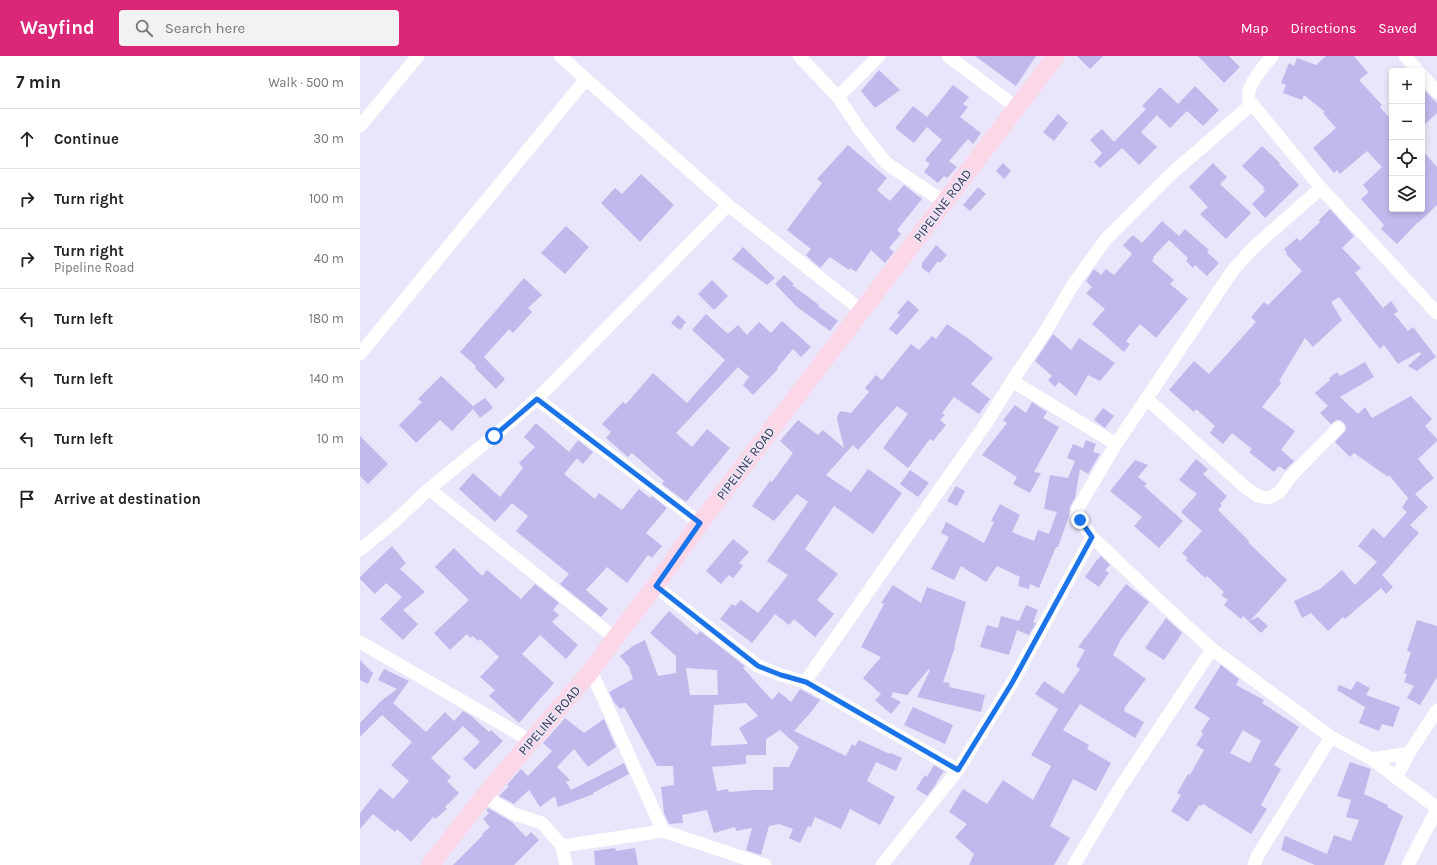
<!DOCTYPE html>
<meta charset="utf-8">
<style>
:root{--surface:#fff;--page:#f2f2f2;--text:#222;--muted:#767676;--line:#e0e0e0;--accent:#db2777}
body{margin:0;font-family:Karla,sans-serif;background:var(--page);color:var(--text)}
.controls{position:absolute;right:12px;top:12px;display:grid;overflow:hidden;border-radius:4px;box-shadow:0 2px 6px #0003}
.controls button{width:36px;height:36px;display:grid;place-items:center;padding:0;border:0;border-bottom:1px solid var(--line);background:var(--surface);color:var(--text);font:20px sans-serif}
.stop{position:absolute;width:12px;height:12px;margin:-9px;border:3px solid #1a73e8;border-radius:50%;background:#fff}
.stop.end{background:#1a73e8;border-color:#fff;box-shadow:0 1px 4px #0008}
.list{margin:0;padding:0;list-style:none}
h2{display:flex;justify-content:space-between;align-items:center;height:52px;margin:0;padding:0 16px;font-size:17px}
h2 small{font-size:13px;font-weight:400;color:var(--muted)}
.list li{display:grid;grid-template-columns:26px 1fr auto;gap:12px;align-items:center;box-sizing:border-box;height:60px;padding:0 16px;border-top:1px solid var(--line)}
.list b{display:block;font-size:15px;white-space:nowrap}
.list p{margin:0;font-size:13px;white-space:nowrap;color:var(--muted)}
.list em{font-size:13px;font-style:normal;color:var(--muted)}
.icon{flex:none;width:22px;height:22px;fill:none;stroke:currentColor;stroke-width:2;stroke-linecap:round;stroke-linejoin:round}
.map{position:relative;flex:none;width:1077px;height:809px;overflow:hidden}
header{display:flex;align-items:center;gap:24px;box-sizing:border-box;height:56px;padding:0 20px;background:var(--accent);color:#fff}
header strong{font-size:19px}
nav{display:flex;gap:22px;margin-inline-start:auto;font-size:14px}
.search{width:280px;height:36px;background:var(--page);display:flex;align-items:center;gap:10px;box-sizing:border-box;padding:0 14px;border-radius:4px;color:var(--muted);font-size:15px}
main{display:flex}
aside{flex:1;background:var(--surface)}
.map>svg:first-child{display:block}
.building{fill:#c1b8ec;fill-rule:evenodd}
.lines{fill:none;stroke-linecap:round;stroke-linejoin:round}
.street{stroke:#fff;stroke-width:13}
.secondary{stroke:#fcd7e8;stroke-width:18}
.route{stroke:#1a73e8;stroke-width:5}
.labels{text-anchor:middle;stroke-width:3;stroke-linejoin:round;paint-order:stroke}
.street-label{font-size:13px;fill:#3a374b;stroke:#e9e6fb}
</style>
<header>
<strong>Wayfind</strong>
<div class="search"><svg class="icon" aria-label="search" viewBox="0 0 24 24"><circle cx="10" cy="10" r="6"/><path d="M15 15l6 6"/></svg>Search here</div>
<nav><a>Map</a><a>Directions</a><a>Saved</a></nav>
</header>
<main>
<aside>
<h2>7 min<small>Walk · 500 m</small></h2>
<ul class="list">
<li><svg class="icon" aria-label="ahead" viewBox="0 0 24 24"><path d="M12 20V5M6 11l6-6 6 6"/></svg><div><b>Continue</b></div><em>30 m</em></li>
<li><svg class="icon" aria-label="right" viewBox="0 0 24 24"><path d="M7 20v-9h11M14 6l5 5-5 5"/></svg><div><b>Turn right</b></div><em>100 m</em></li>
<li><svg class="icon" aria-label="right" viewBox="0 0 24 24"><path d="M7 20v-9h11M14 6l5 5-5 5"/></svg><div><b>Turn right</b><p>Pipeline Road</p></div><em>40 m</em></li>
<li><svg class="icon" aria-label="left" viewBox="0 0 24 24"><path d="M17 20v-9H6M10 6l-5 5 5 5"/></svg><div><b>Turn left</b></div><em>180 m</em></li>
<li><svg class="icon" aria-label="left" viewBox="0 0 24 24"><path d="M17 20v-9H6M10 6l-5 5 5 5"/></svg><div><b>Turn left</b></div><em>140 m</em></li>
<li><svg class="icon" aria-label="left" viewBox="0 0 24 24"><path d="M17 20v-9H6M10 6l-5 5 5 5"/></svg><div><b>Turn left</b></div><em>10 m</em></li>
<li><svg class="icon" aria-label="arrive" viewBox="0 0 24 24"><path d="M6 21V4h12l-3 4 3 4H6"/></svg><div><b>Arrive at destination</b></div></li>
</ul>
</aside>
<div class="map">
<svg width="1077" height="809" viewBox="0 0 1077 809">
<rect width="100%" height="100%" fill="#e9e6fb"/>
<path class="building" d="M615,0H676L656,30Z
M717,0H743L730,13Z
M838,0H869L880,11L864,27Z
M966,0H994L1008,17L999,24L1022,49L1020,51L1032,65V153H1062V94L1077,111V149L1058,167V166L1037,188L1021,173L1024,169L1001,143L1009,136L1003,129L1022,111L1007,95L980,118L977,114L974,117L953,92L976,72L963,57L965,56L944,39L942,44L923,37L926,29L921,27L929,7L934,10L937,2L956,9Z
M519,14L540,34L515,52L501,35Z
M593,29L609,41L603,48L608,51L600,61L621,77L613,88L608,83L589,105L597,111L587,122L584,120L578,127L564,116L570,108L565,104L582,84L567,71L554,87L535,72L553,50L567,61Z
M835,30L859,54L843,70L827,55L810,72L797,59L781,76L797,91L779,109L762,92L740,112L734,106L742,97L730,84L742,73L754,86L786,53L782,50L800,31L818,48Z
M1062,32L1077,47V57L1062,71Z
M698,58L708,67L694,85L683,76Z
M488,89L527,122L517,134L530,145L544,129L562,143L537,174L541,178L529,192L534,196L525,207L511,194L496,216L490,212L489,214L470,201L460,212L446,199L451,193L427,174L462,127L457,123Z
M902,90L920,107L919,108L939,129L905,162L892,148L905,135L903,132L904,131L882,110Z
M643,107L651,115L644,123L636,115Z
M853,107L867,121L860,128L891,157L866,183L840,158L848,151L829,131Z
M281,118L314,149L280,186L241,147L255,132L262,138Z
M618,131L626,138L610,155L603,149Z
M970,153L994,180L982,192L1001,212L995,217L1023,252L1031,245L1038,255L1034,258L1048,275L1053,271L1076,301L1057,315L1048,310L1061,298L1059,296L1038,308L1024,289L1020,293L979,241L971,246L982,264L953,291L945,282L919,325L921,327L902,351L935,375L921,394L934,405L925,414L919,410L914,416L889,396L892,393L872,377L863,388L850,377L855,370L836,353L834,356L809,334L834,305L849,318L896,266L891,261L904,246L908,249L942,215L926,198L927,197L924,193L937,182L940,185L960,166L959,164Z
M802,165L819,180L825,173L849,194L847,196L859,207L847,220L835,209L833,212L826,205L828,202L809,184L793,201L794,202L792,205L814,224L810,228L828,243L796,282L780,268L766,285L770,288L764,296L732,268L745,253L726,237L732,231L726,225L734,213L741,219L746,213L754,219L772,198L763,189L773,179L782,187Z
M206,170L229,191L205,218L181,197Z
M576,189L587,199L580,207L578,205L569,217L562,212V207Z
M383,191L415,222L407,229L372,203Z
M424,219L434,228L432,229L459,249L458,250L478,265L470,275L437,251L415,228Z
M164,222L182,239L168,252L172,256L153,277L149,273L124,301L145,323L136,333L115,312L116,310L100,296Z
M352,224L368,240L354,254L338,238Z
M548,244L559,254L537,279L529,273L540,259L537,257Z
M346,258L368,278L378,269L387,279L399,266L411,277L422,265L451,291L441,301L433,293L417,312L418,313L393,339L383,329L389,321L378,311L316,377L332,391L347,373L370,392L326,446L302,428L304,425L272,397L268,401L246,382L251,376L242,368L263,346L266,348L293,317L327,347L365,304L332,274Z
M318,259L326,266L320,274L311,267Z
M587,268L606,281L633,302L611,328L630,343L619,358L594,341L582,357L585,359L580,364L586,369L573,385L570,383L548,412L523,392L548,358L537,350L498,394L493,389L466,419L491,436L508,413L542,437L513,478L474,450L445,493L478,518L457,544L474,558L455,581L434,563L429,569L415,558L392,587L360,563L372,548L375,550L381,544L398,557L428,519L407,505L448,446L437,438L414,465L392,450L410,425L412,426L433,397L420,385L438,364L458,379L463,374L484,392L477,363L478,358L481,355L491,357L509,336L505,332L516,319L522,324L551,288L559,294L572,280L576,283Z
M693,278L711,294L719,282L755,307L740,325L728,319L716,340L699,326L695,331L688,324L692,320L675,305Z
M1005,306L1014,321L980,341L998,358L1005,351L1012,362L1051,340L1072,363L1065,370L1077,383V385L1058,403L1074,422L1055,438L1068,451L1050,469L1059,477L1022,519L1033,531L1026,538L1021,532L985,563L983,561L968,575L951,557L942,562L934,545L960,533L982,514L995,529L1017,506L998,490L1013,472L1024,482L1047,456L1042,452L1048,442L1029,419L1028,421L994,397L990,401L975,386L986,374V370L984,367L980,364H976L971,368L960,357L968,350L955,337L970,324L969,322L977,316L980,320Z
M81,320L113,350L125,342L133,352L120,362L113,353L92,375L80,364L56,387L39,369L62,346L58,343Z
M672,346L687,356L683,362L699,371L674,416L681,417L670,437L653,428L657,421L622,399L647,367L643,364L655,349L666,357Z
M743,352L754,360L745,372L734,364Z
M176,367L209,396L218,384L233,396L223,408L217,402L204,418L235,443L239,437L262,454L279,433L290,442L292,440L307,452L286,477L302,490L292,502L288,499L267,527L247,511L226,534L248,553L241,561L200,528L209,518L156,475L168,460L152,447L135,466L99,433L113,417L140,441L163,412L159,407L175,391L164,381Z
M0,380L28,408L8,428L0,420Z
M726,384L736,388L733,396L740,398L728,418L720,413L715,442L710,451L709,460L698,491H696L679,532L670,528L669,533L658,530L660,521L637,510L626,526L601,510L594,524L571,513L589,481L581,477L586,466L624,487L634,466L631,465L640,448L660,459L652,476L674,485L678,474L689,478L697,456L684,453L690,419L708,422L715,405L707,402L713,388L723,392Z
M836,403L848,413L843,418L867,440L860,448L862,449L858,454L889,485L888,486L927,524L890,565L898,561L908,570L901,577L883,560L881,563L864,549L868,544L861,539L864,536L847,520L845,522L826,504L828,502L822,497L842,475L821,456L837,438L819,424Z
M775,404L788,409L778,421L787,428L784,430L823,465L799,492L774,470L782,461L750,435Z
M550,414L569,427L558,441L540,428Z
M596,430L605,435L597,450L587,445Z
M373,483L389,496L379,507L383,510L373,522L369,519L361,528L346,515Z
M32,490L46,507L40,513L65,536L43,554L58,568L43,584L20,563L42,541L26,527L15,538L0,523V521Z
M94,492L122,520L127,514L161,543L175,528L199,547L193,554L199,559L192,566L218,589L206,603L180,579L162,598L194,627L159,667L129,640L135,634L120,621L139,601L120,583L118,585L113,580L110,582L107,578L90,594L74,577L109,544L75,511Z
M741,500L750,509L745,514L749,517L739,531L725,521L736,505Z
M766,528L789,546L761,583L753,599L786,623L765,651L764,655L784,666L775,682L720,648L703,674L729,689L727,693L751,707L736,735L713,723L690,770L710,782L694,809H609L614,798L595,781L607,768L589,756L603,733L627,748L643,724L673,744L691,710L671,699L698,653L675,638L684,625L703,638L720,613L716,610L725,594L718,591Z
M533,529L561,547L567,531L606,546L594,591H595L583,626L590,627L589,631L625,639L621,656L557,641L570,614L569,613L547,639L533,636L531,641L541,646L531,658L515,644L521,638L503,622L521,601L501,591L524,548L521,547Z
M666,549L678,554L673,566L676,567L669,579L657,574L649,599L620,591L627,569L638,572L641,560L659,565Z
M309,555L337,579L340,575L385,610L383,612L412,644L419,636L431,646L440,633L460,644L451,656L434,675L486,700L492,688L495,690L499,684L530,698L531,697L542,702L536,715L516,706L507,725L535,741L520,769L490,753L481,773L455,761L451,771L448,770L440,787L429,782L433,773L419,768L409,770L401,799L386,794L392,772L376,775L375,771L354,777L347,754L322,759L323,767L309,768L304,757L301,731L314,729L313,710H297L264,651L260,653L254,646L249,636L273,623L269,611L260,600L273,590L285,584L298,620L316,617V600L290,577ZM326,612L357,614L358,639H330ZM386,647L398,660L379,672L388,688L351,690L354,649ZM420,674L439,691L429,711H413V734H393L369,736L368,733L357,735L352,711L386,708V699H406V683Z
M806,562L822,577L804,604L785,592Z
M1057,564L1077,570V621L1060,649L1047,642L1054,630L1044,626L1047,618L1044,617L1051,596L1047,595Z
M0,604L13,617L8,628L0,624Z
M861,609L879,623L876,629L904,644L902,647L939,671L914,709L921,713L901,749L907,753L891,778L843,748L841,750L839,749L828,766L811,755L821,739L817,737L828,718L830,719L844,694L836,689L843,678L841,676L850,662L834,652ZM883,674L901,685L890,707L870,697Z
M24,613L49,625L33,647L66,676L85,656L94,665L103,655L110,659L129,676L131,674L143,685L115,714L103,703L120,686L103,670L71,702L91,721L87,725L99,737L85,751L87,753L75,763L73,761L51,786L37,773L35,776L13,758L0,773V757L20,732L33,743L49,725L31,709L52,686L22,659L0,681V667L21,645L37,633L18,624Z
M997,625L1010,632L1006,639L1040,651L1033,671L1022,668L1019,675L999,667L1005,651L977,634L979,629L991,634Z
M553,651L593,669L585,688L544,669Z
M205,662L224,677L244,663L256,691L228,711L214,693L197,711L210,724L206,726L211,734L264,707L269,718L233,737L234,738L198,751L195,740L180,751L169,734L154,748L139,740L149,730L147,729L161,713L168,720L192,695L183,687Z
M990,706L1011,713L1004,738L1028,749L1027,751L1043,760L1024,809H955L921,794L925,780L967,798L974,779L991,785L999,764L986,761L991,744L977,740Z
M574,709L584,715L576,727H577L567,740L556,733L565,719L567,721Z
M128,752L152,766L166,781L171,776L179,784L154,809H93L123,779L122,778L130,771L123,763L129,757L126,754Z
M255,792L256,795L275,792L278,809H235L234,795Z"/>
<g class="lines">
<path class="street" d="M200,0L368,149L501,254
M439,0L478,41L500,74L526,107L584,146
M588,0L656,51
M912,0C904,11 885,30 889,44L961,132L1077,257
M1045,0L1058,15
M1062,19L1077,36
M478,41L519,0
M0,70L58,0
M961,132L894,191L873,214L756,388L718,452L717,459L720,464L732,481L794,540L852,593L971,681L1012,703L1077,752
M0,298L226,23
M652,325L756,388
M787,343L886,432L898,440L908,442L913,440L920,436L930,421L978,372
M69,433L255,582
M340,467L177,343L368,149
M0,494L34,466L69,433L134,380L177,343
M295,530L398,610L421,619L445,626L598,714
M0,586L171,685
M231,615L303,775L405,809
M445,626L627,366L652,325L687,273L712,230L746,183L811,118L892,48
M1012,703L1049,697
M1036,722L1049,697L1077,654
M124,740L154,758L182,767L202,790L206,809
M202,790L303,775
M522,809L598,714L652,627L732,481
M714,809L758,735L852,593
M894,809L898,799L971,681
M1048,809L1077,753"/>
<path class="secondary" d="M70,809L124,740L231,615L255,582L295,530L340,467L696,0"/>
</g>
<g class="lines">
<path class="route" d="M134,380L177,343L340,467L296,530L398,610L421,619L446,626L598,714L652,627L732,481L720,464"/>
</g>
<g class="labels">
<g class="street-label">
<text transform="translate(582 149) rotate(-53)" y="5">PIPELINE ROAD</text>
<text transform="translate(385 407) rotate(-53)" y="5">PIPELINE ROAD</text>
<text transform="translate(189 664) rotate(-49)" y="5">PIPELINE ROAD</text>
</g>
</g>
</svg>
<div class="controls">
<button>+</button>
<button>−</button>
<button><svg class="icon" aria-label="locate" viewBox="0 0 24 24"><circle cx="12" cy="12" r="6"/><path d="M12 2v4M12 18v4M2 12h4M18 12h4"/></svg></button>
<button><svg class="icon" aria-label="layers" viewBox="0 0 24 24"><path d="M12 4l9 5-9 5-9-5zM3 14l9 5 9-5"/></svg></button>
</div>
<div class="stop" style="left:134px;top:380px"></div>
<div class="stop end" style="left:720px;top:464px"></div>
</div>
</main>
